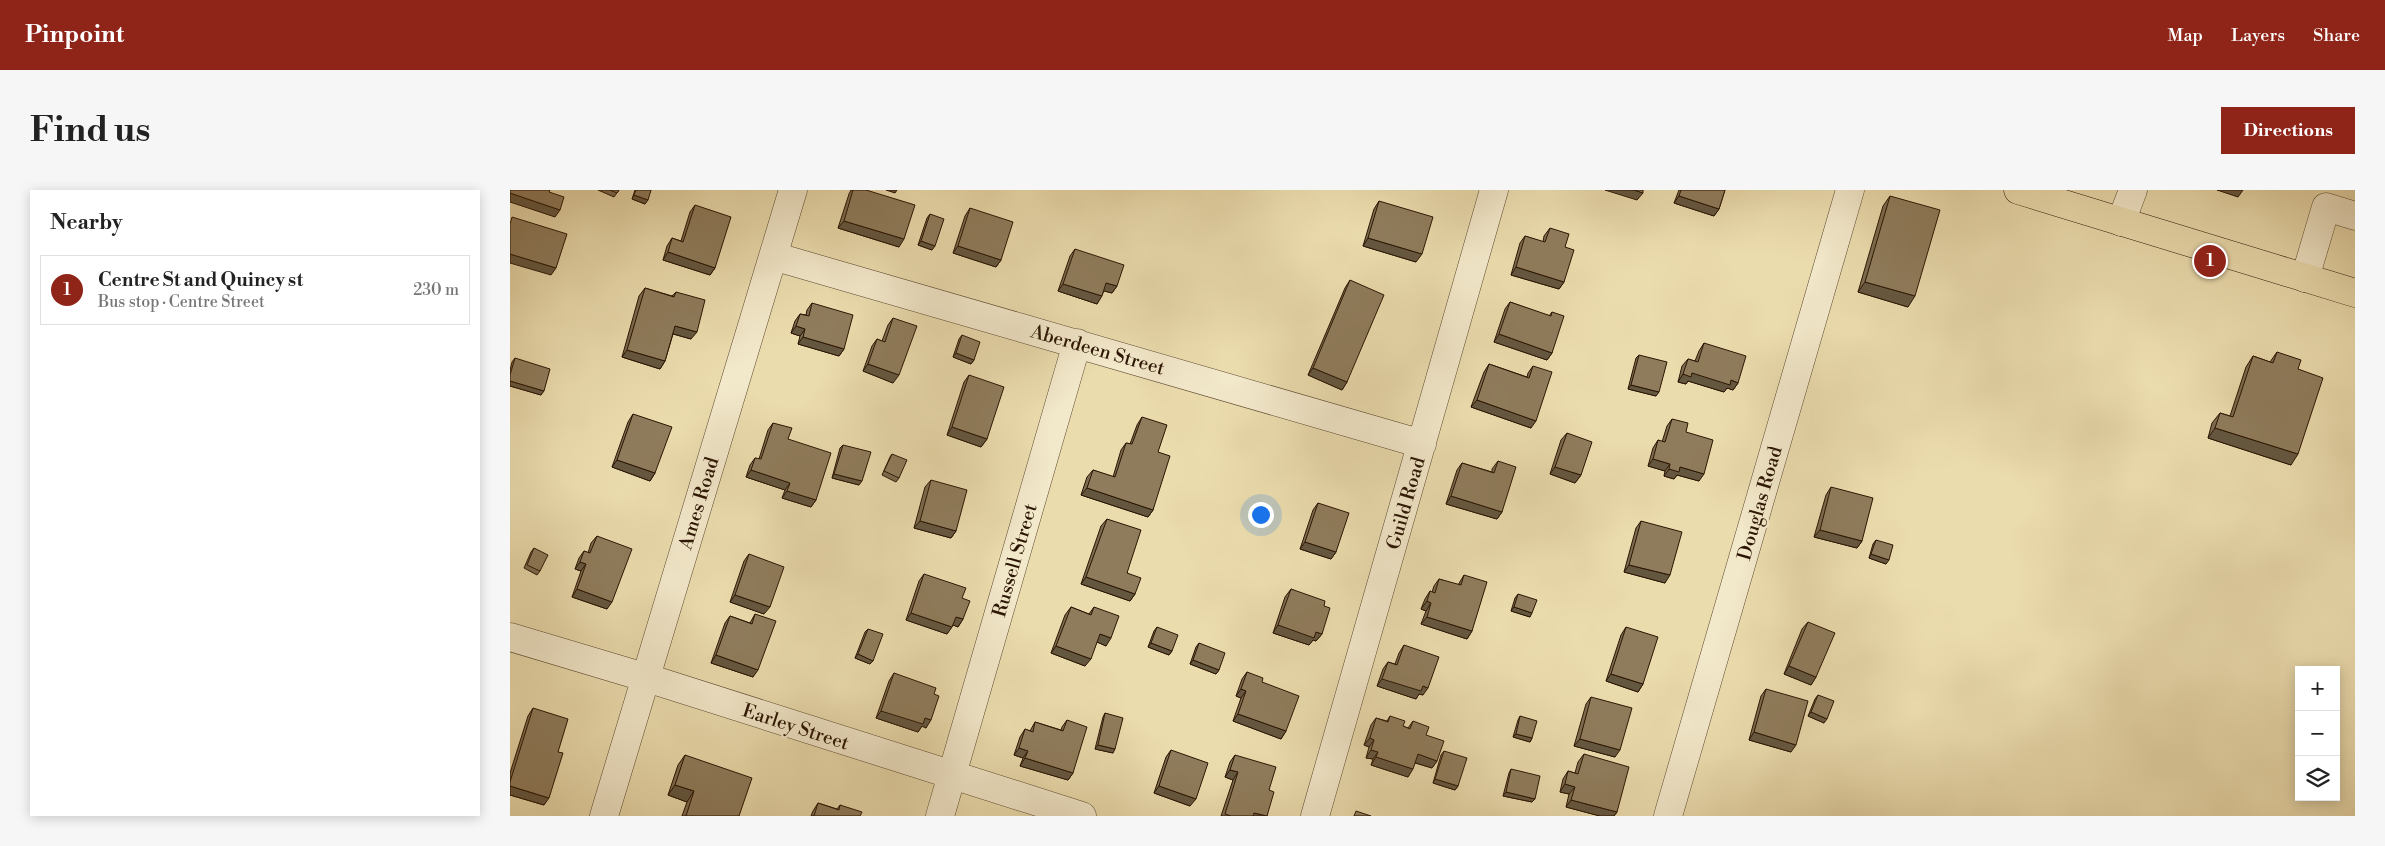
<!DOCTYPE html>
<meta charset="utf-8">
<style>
:root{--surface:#fff;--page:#f6f6f6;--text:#222;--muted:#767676;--line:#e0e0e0;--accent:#8f2418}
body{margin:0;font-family:"Libre Bodoni",serif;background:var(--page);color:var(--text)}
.controls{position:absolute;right:15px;bottom:15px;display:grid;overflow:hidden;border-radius:0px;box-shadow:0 2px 12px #0003}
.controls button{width:45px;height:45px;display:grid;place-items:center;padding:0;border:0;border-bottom:1px solid var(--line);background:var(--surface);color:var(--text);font:25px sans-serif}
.you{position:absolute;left:750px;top:324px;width:18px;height:18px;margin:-12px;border:4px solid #fff;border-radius:50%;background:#1a73e8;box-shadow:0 0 0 8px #1a73e833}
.badge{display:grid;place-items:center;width:32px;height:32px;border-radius:50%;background:var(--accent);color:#fff;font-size:16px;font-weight:700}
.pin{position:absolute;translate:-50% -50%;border:2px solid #fff;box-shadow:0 1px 5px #0006}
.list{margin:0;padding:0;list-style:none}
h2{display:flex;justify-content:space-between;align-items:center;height:65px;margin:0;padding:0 20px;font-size:21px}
h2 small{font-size:16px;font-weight:400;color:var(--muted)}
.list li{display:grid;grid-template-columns:32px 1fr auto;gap:15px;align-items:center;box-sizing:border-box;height:70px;margin:0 10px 10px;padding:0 10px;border:1px solid var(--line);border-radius:0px}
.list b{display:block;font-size:19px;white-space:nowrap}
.list p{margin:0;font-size:16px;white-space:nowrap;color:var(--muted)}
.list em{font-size:16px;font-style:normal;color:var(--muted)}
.icon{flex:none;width:28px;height:28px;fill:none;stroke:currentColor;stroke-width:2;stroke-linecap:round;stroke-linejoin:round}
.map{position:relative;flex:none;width:1845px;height:626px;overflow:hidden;border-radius:0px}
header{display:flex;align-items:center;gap:30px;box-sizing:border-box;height:70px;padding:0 25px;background:var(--accent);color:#fff}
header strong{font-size:24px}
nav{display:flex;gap:28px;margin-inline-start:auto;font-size:18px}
.intro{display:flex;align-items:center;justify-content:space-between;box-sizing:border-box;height:120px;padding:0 30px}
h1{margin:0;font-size:35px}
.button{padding:12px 22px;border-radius:0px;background:var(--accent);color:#fff;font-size:18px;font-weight:700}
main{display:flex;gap:30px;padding:0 30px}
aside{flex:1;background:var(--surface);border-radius:0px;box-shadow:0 2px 12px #0003}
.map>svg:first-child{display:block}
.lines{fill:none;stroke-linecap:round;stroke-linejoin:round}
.minor-casing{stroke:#5b472e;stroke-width:29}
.major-casing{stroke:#2b1503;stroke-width:29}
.minor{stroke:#f2e8ca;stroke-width:28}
.major{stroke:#ebdcae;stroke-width:28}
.wall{fill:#7b6b4f;stroke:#2b1503}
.shaded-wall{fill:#645740;stroke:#2b1503}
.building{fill:#8f7c5c;stroke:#2b1503}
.labels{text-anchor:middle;stroke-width:4.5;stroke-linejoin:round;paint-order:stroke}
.street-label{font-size:19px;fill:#2b1503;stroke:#f2e8ca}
</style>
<header>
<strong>Pinpoint</strong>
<nav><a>Map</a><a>Layers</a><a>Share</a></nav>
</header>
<div class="intro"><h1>Find us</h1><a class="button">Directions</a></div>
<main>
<aside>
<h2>Nearby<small></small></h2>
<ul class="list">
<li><span class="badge">1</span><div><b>Centre St and Quincy st</b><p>Bus stop · Centre Street</p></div><em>230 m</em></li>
</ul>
</aside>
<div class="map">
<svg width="1845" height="626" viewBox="0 0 1845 626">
<rect width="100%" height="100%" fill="#ebdcae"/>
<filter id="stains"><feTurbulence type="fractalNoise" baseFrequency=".004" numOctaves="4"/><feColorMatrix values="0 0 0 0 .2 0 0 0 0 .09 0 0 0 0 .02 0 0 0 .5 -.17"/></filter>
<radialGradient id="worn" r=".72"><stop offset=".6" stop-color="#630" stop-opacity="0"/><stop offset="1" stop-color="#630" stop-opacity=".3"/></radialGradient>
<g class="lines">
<defs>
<path id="minor" d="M1611,32L1623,0
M263,66L912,254
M1795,88L1816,17L1845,26
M0,447L134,487L572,626
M94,626L283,0
M430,626L567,153
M805,626L984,0
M1158,626L1340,0"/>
<path id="major" d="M1508,0L1845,103"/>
</defs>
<use href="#minor" class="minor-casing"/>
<use href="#major" class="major-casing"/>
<use href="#minor" class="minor"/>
<use href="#major" class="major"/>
</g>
<path class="wall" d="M88,0H109L104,7Z
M125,0H141L135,14L122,9Z
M341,0H356L389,57L328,38L339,4Z
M1169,0H1215L1209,19L1204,26L1164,13Z
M1380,6L1398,117L1348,102L1373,16Z
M869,11L906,72L853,56L864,19Z
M185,15L205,78L200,85L153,70L157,56L162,48L171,51L180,22Z
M460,18L491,70L486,77L443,63L455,26Z
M420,24L422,60L408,55L417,28Z
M1040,38L1055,57L1054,92L1049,99L1001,85L1010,53L1015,46L1033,52L1034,46Z
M565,59L607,96L602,103L594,101L587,114L548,101L560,66Z
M840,90L837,192L832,200L798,185L835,98Z
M135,98L162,106L166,102L181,149L163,144L155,171L150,179L112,167L129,106Z
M1000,112L1039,126L1042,122V163L1037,170L984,152L995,119Z
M302,113L334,159L329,166L288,154L290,146L281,143L285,131L290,124L296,125L297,120Z
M383,128V193L353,181L362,156L367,149L372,151L378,135Z
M452,145L464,170L461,174L443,167L449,149Z
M1194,153L1228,193L1223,200L1217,198L1214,202L1178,191L1176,194L1168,192L1172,176L1178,169L1185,171L1189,161Z
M1767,162L1788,179L1781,275L1698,248L1702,233L1710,223L1720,226L1736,177L1743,166L1760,172Z
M1129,165L1146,206L1118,199L1126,168Z
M5,168L31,205L0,196V180L2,172Z
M979,174L1017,187L1018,183L1023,176L1021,238L961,217L974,182Z
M459,185L477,249L471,257L437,245L454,192Z
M123,224L145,283L140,291L102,277L118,232Z
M632,227L648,262L643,320L638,327L571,305L577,287L583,280L603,287L611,260L616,253L620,254L627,235Z
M1162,229L1176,242L1189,291L1167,285L1164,289L1154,286L1155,281L1138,276L1143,258L1148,250L1152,252L1157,236Z
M263,233L278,249L306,310L301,317L272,308L275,300L236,287L240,275L245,268L249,269L258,240Z
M1057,243L1071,285L1065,293L1040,284L1051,250Z
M333,255L349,295L322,288L330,258Z
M382,264L389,288L386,292L372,285L380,267Z
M988,271L992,322L987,329L936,314L947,280L952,273L982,282V279Z
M421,290L446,341L441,348L404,338L415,297Z
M1321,297L1352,351L1347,358L1304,347L1316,305Z
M808,313L826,362L821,369L790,359L803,320Z
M597,329L625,404L620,411L571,394L591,336Z
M1131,331L1155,393L1114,382L1126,338Z
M87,346L97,419L62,407L71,381L65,379L69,368L74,361L78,363L81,353Z
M1366,350L1376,374L1359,368L1363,354Z
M24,358L30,381L27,385L14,378L21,362Z
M239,364L254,424L220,412L234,371Z
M414,384L452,408L453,429L448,437L443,435L437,444L396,430L409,391Z
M954,385L962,441L957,449L911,434L916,421L911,419L915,409L920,401L922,402L924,396L929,389L948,395Z
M781,399L814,416L812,444L806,451L803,450L799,455L763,443L775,407Z
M1008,404L1020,427L1001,421L1005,408Z
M561,417L579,424L584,417L596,456L587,452L575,476L541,463L555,425Z
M245,424L243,487L201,473L215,433L220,426L240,433Z
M1298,432L1306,487L1301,495L1274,484L1292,439Z
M647,437L662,461L659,465L638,457L644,441Z
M1116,437L1133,494L1128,502L1096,491L1111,445Z
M358,439L363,471L360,474L345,468L355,442Z
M689,453L709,480L706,484L680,474L686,457Z
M894,455L913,505L909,504L906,509L867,496L873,479L878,472L885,474L889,463Z
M737,482L752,492L776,541L771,549L723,531L731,508L726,506L732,489Z
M384,483L424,504L416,538L412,536L408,542L366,528L379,491Z
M1256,499L1281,562L1239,550L1251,506Z
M1308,505L1314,533L1298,526L1305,509Z
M1081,507L1105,567L1064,556L1076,514Z
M23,518L48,562L34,615L0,605V583L18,526Z
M595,523L603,563L585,559L593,527Z
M880,526L893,536L898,538L903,531L916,545L927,571L922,578L905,573L898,587L861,575L863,569L856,568L859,557L854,555L861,535L866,528L877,531Z
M1010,526L1022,548L1020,552L1003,547L1008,530Z
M557,530L563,583L558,590L510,576L513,568L504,565L510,547L515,539L520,541L525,532L551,540L552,537Z
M661,560L680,616L644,603L656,567Z
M934,561L948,596L945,600L923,593L931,565Z
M1074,564L1107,622L1104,626H1090L1056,617L1059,604L1050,602L1053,589L1058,581L1065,583L1068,572Z
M175,565L229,626H172L177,612L158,605L168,575Z
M725,565L759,600L757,626H711L723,590L715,587L720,572Z
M1001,579L1022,612L993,606L999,583Z
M308,613L327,619L330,615L350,626H301L303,621Z"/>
<path class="shaded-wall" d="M376,0H387L385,3Z
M1095,0H1124L1133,3L1127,10Z
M1707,0H1733L1728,7Z
M0,3L50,20L45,27L0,12Z
M124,5L138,10L135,14L122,9Z
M1169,6L1209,19L1204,26L1164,13Z
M334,31L394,49L389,57L328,38Z
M858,48L912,64L906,72L853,56Z
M411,51L425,56L422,60L408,55Z
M448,56L491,70L486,77L443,63Z
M158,62L205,78L200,85L153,70Z
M0,64L46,78L41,85L0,73Z
M1006,77L1054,92L1049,99L1001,85Z
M1355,92L1405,106L1398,117L1348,102Z
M596,93L607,96L602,103L591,100Z
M553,94L592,106L587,114L548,101Z
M165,136L187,142L181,149L160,143Z
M286,136L295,139L290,146L281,143Z
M989,144L1042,163L1037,170L984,152Z
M293,147L334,159L329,166L288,154Z
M117,160L155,171L150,179L112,167Z
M446,163L464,170L461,174L443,167Z
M358,174L389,185L383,193L353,181Z
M803,178L837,192L832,200L798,185Z
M1182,183L1221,190L1228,193L1223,200L1217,198L1214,202L1178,191L1176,194L1168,192L1173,184Z
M0,191L34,201L31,205L0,196Z
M1121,195L1149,202L1146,206L1118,199Z
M967,210L1026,231L1021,238L961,217Z
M442,237L477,249L471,257L437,245Z
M1705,238L1788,264L1781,275L1698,248Z
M1143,269L1160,274L1155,281L1138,276Z
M107,270L145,283L140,291L102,277Z
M1045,277L1071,285L1065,293L1040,284Z
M1170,277L1194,284L1189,291L1167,285L1164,289L1154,286L1159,279Z
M241,280L280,293L275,300L236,287Z
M324,284L352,291L349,295L322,288Z
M577,298L643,320L638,327L571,305Z
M277,301L306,310L301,317L272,308Z
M941,306L992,322L987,329L936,314Z
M410,331L446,341L441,348L404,338Z
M1310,340L1352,351L1347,358L1304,347Z
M795,352L826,362L821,369L790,359Z
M1361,364L1379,370L1376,374L1359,368Z
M70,372L76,374L71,381L65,379Z
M1119,375L1160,385L1155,393L1114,382Z
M576,387L625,404L620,411L571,394Z
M67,399L102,412L97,419L62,407Z
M225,405L260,417L254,424L220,412Z
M917,411L921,413L916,421L911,419Z
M1004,417L1022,423L1020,427L1001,421Z
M401,423L442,437L437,444L396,430Z
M446,427L453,429L448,437L441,434Z
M917,427L962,441L957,449L911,434Z
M768,435L806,442L812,444L806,451L803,450L799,455L763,443Z
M590,444L601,448L596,456L585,451Z
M641,453L662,461L659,465L638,457Z
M546,456L581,469L575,476L541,463Z
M348,464L363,471L360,474L345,468Z
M206,465L248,480L243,487L201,473Z
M683,470L709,480L706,484L680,474Z
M1279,476L1306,487L1301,495L1274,484Z
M1101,484L1133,494L1128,502L1096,491Z
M872,489L913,496L918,498L913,505L909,504L906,509L867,496Z
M731,499L736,501L731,508L726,506Z
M371,521L415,528L421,530L416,538L412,536L408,542L366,528Z
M1301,522L1317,529L1314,533L1298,526Z
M728,524L776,541L771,549L723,531Z
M1244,542L1286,555L1281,562L1239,550Z
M1006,544L1022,548L1020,552L1003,547Z
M860,548L864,550L859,557L854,555Z
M1070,549L1110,560L1105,567L1064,556Z
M588,555L605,559L603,563L585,559Z
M509,558L518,561L513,568L504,565Z
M861,560L868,562L863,569L856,568Z
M908,564L927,571L922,578L903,572Z
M866,567L903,579L898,587L861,575Z
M515,568L563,583L558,590L510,576Z
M720,580L728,582L723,590L715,587Z
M925,589L948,596L945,600L923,593Z
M1055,594L1065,597L1059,604L1050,602Z
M165,595L184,601L177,612L158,605Z
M0,596L39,608L34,615L0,605Z
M649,596L686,609L680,616L644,603Z
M996,602L1025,609L1022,612L993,606Z
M1061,610L1107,622L1104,626H1090L1056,617Z
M744,623L756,626H742Z"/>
<path class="building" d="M0,0H40L39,2L54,7L50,20L0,3Z
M100,0H109L107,3Z
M126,0H141L138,10L124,5Z
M343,0H356L405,15L394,49L334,31Z
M1124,0H1133V3Z
M1171,0H1215L1209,19L1169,6Z
M1380,6L1430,20L1405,106L1355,92Z
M869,11L923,27L912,64L858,48Z
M185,15L221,27L205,78L158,62L162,48L173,52Z
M460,18L503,32L491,70L448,56Z
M420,24L434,29L425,56L411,51Z
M2,27L57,44L46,78L0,64V34Z
M1040,38L1059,44L1055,57L1064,60L1054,92L1006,77L1015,46L1035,52Z
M565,59L614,75L607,96L596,93L592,106L553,94Z
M840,90L874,105L837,192L803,178Z
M135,98L164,107L166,102L195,110L187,142L165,136L155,171L117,160Z
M1000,112L1041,126L1042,122L1054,126L1042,163L989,144Z
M302,113L343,125L334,159L293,147L295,139L286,136L290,124L299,126Z
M383,128L407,136L389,185L358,174L367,149L375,152Z
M452,145L470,152L464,170L446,163Z
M1194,153L1236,166L1228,193L1221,190L1220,195L1182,183L1181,187L1173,184L1178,169L1188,172Z
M1767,162L1791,170L1788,179L1813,188L1788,264L1705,238L1710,223L1723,227L1743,166L1763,173Z
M1129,165L1157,172L1149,202L1121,195Z
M5,168L40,179L34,201L0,191V185Z
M979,174L1019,188L1023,176L1042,182L1026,231L967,210Z
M459,185L494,197L477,249L442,237Z
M123,224L162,237L145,283L107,270Z
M632,227L657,235L648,262L660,266L643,320L577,298L583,280L605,287L616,253L622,254Z
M1162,229L1178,233L1176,242L1203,250L1194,284L1170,277L1169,282L1159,279L1160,274L1143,269L1148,250L1155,252Z
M263,233L282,238L278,249L321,263L306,310L277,301L280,293L241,280L245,268L251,269Z
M1057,243L1082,252L1071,285L1045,277Z
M333,255L361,262L352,291L324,284Z
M382,264L397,270L389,288L374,281Z
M988,271L1006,277L992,322L941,306L952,273L984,283Z
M421,290L457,300L446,341L410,331Z
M1321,297L1363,308L1352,351L1310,340Z
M808,313L839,323L826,362L795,352Z
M597,329L631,340L617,383L631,388L625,404L576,387Z
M1131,331L1172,342L1160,385L1119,375Z
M87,346L122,359L102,412L67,399L76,374L70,372L74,361L80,363Z
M1366,350L1383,355L1379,370L1361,364Z
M24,358L38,365L30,381L17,375Z
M239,364L274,377L260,417L225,405Z
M414,384L456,398L452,408L460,411L453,429L446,427L442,437L401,423Z
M954,385L977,392L962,441L917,427L921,413L917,411L920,401L925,403L929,389L951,395Z
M781,399L815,411L814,416L820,418L812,444L806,442L804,448L768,435Z
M1008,404L1027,410L1022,423L1004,417Z
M561,417L581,425L584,417L609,426L601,448L590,444L581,469L546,456Z
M245,424L266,431L248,480L206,465L220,426L242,434Z
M1298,432L1325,443L1306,487L1279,476Z
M647,437L668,445L662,461L641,453Z
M1116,437L1148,447L1133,494L1101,484Z
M358,439L373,444L363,471L348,464Z
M689,453L715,463L709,480L683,470Z
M894,455L929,467L918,498L913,496L911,501L872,489L878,472L887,475Z
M737,482L753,488L752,492L789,506L776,541L728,524L736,501L731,499Z
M384,483L426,498L424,504L429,506L421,530L415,528L413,534L371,521Z
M1256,499L1298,511L1286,555L1244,542Z
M1308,505L1324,511L1317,529L1301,522Z
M1081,507L1122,518L1110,560L1070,549Z
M23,518L58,529L48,562L53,563L39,608L0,596V592Z
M595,523L613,528L605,559L588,555Z
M880,526L895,531L893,536L900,539L903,531L919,537L916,545L934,551L927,571L908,564L903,579L866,567L868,562L861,560L864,550L860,548L866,528L878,532Z
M1010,526L1027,531L1022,548L1006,544Z
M557,530L577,537L563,583L515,568L518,561L509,558L515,539L523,542L525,532L553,541Z
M661,560L698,573L686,609L649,596Z
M934,561L957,568L948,596L925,589Z
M1074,564L1119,577L1107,622L1061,610L1065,597L1055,594L1058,581L1068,584Z
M175,565L242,588L229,626H176L184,601L165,595Z
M725,565L766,577L759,600L764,602L757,626L744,623L743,626H721L715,624L728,582L720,580Z
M1001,579L1030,586L1025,609L996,602Z
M308,613L329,620L330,615L352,622L350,626H304Z
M846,621L861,626H844Z"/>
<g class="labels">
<g class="street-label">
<text transform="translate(588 159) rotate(16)" y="7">Aberdeen Street</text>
<text transform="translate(188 313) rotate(-73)" y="7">Ames Road</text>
<text transform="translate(895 313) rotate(-74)" y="7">Guild Road</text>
<text transform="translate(1249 313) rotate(-74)" y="7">Douglas Road</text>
<text transform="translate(504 370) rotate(-74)" y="7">Russell Street</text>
<text transform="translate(286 536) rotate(18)" y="7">Earley Street</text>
</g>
</g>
<rect width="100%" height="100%" filter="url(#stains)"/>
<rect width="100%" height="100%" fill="url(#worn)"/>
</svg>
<div class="controls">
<button>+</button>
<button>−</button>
<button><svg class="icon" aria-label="layers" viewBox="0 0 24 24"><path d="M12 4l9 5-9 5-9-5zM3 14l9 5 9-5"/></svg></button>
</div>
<div class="you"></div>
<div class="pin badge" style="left:1700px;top:71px">1</div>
</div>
</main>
